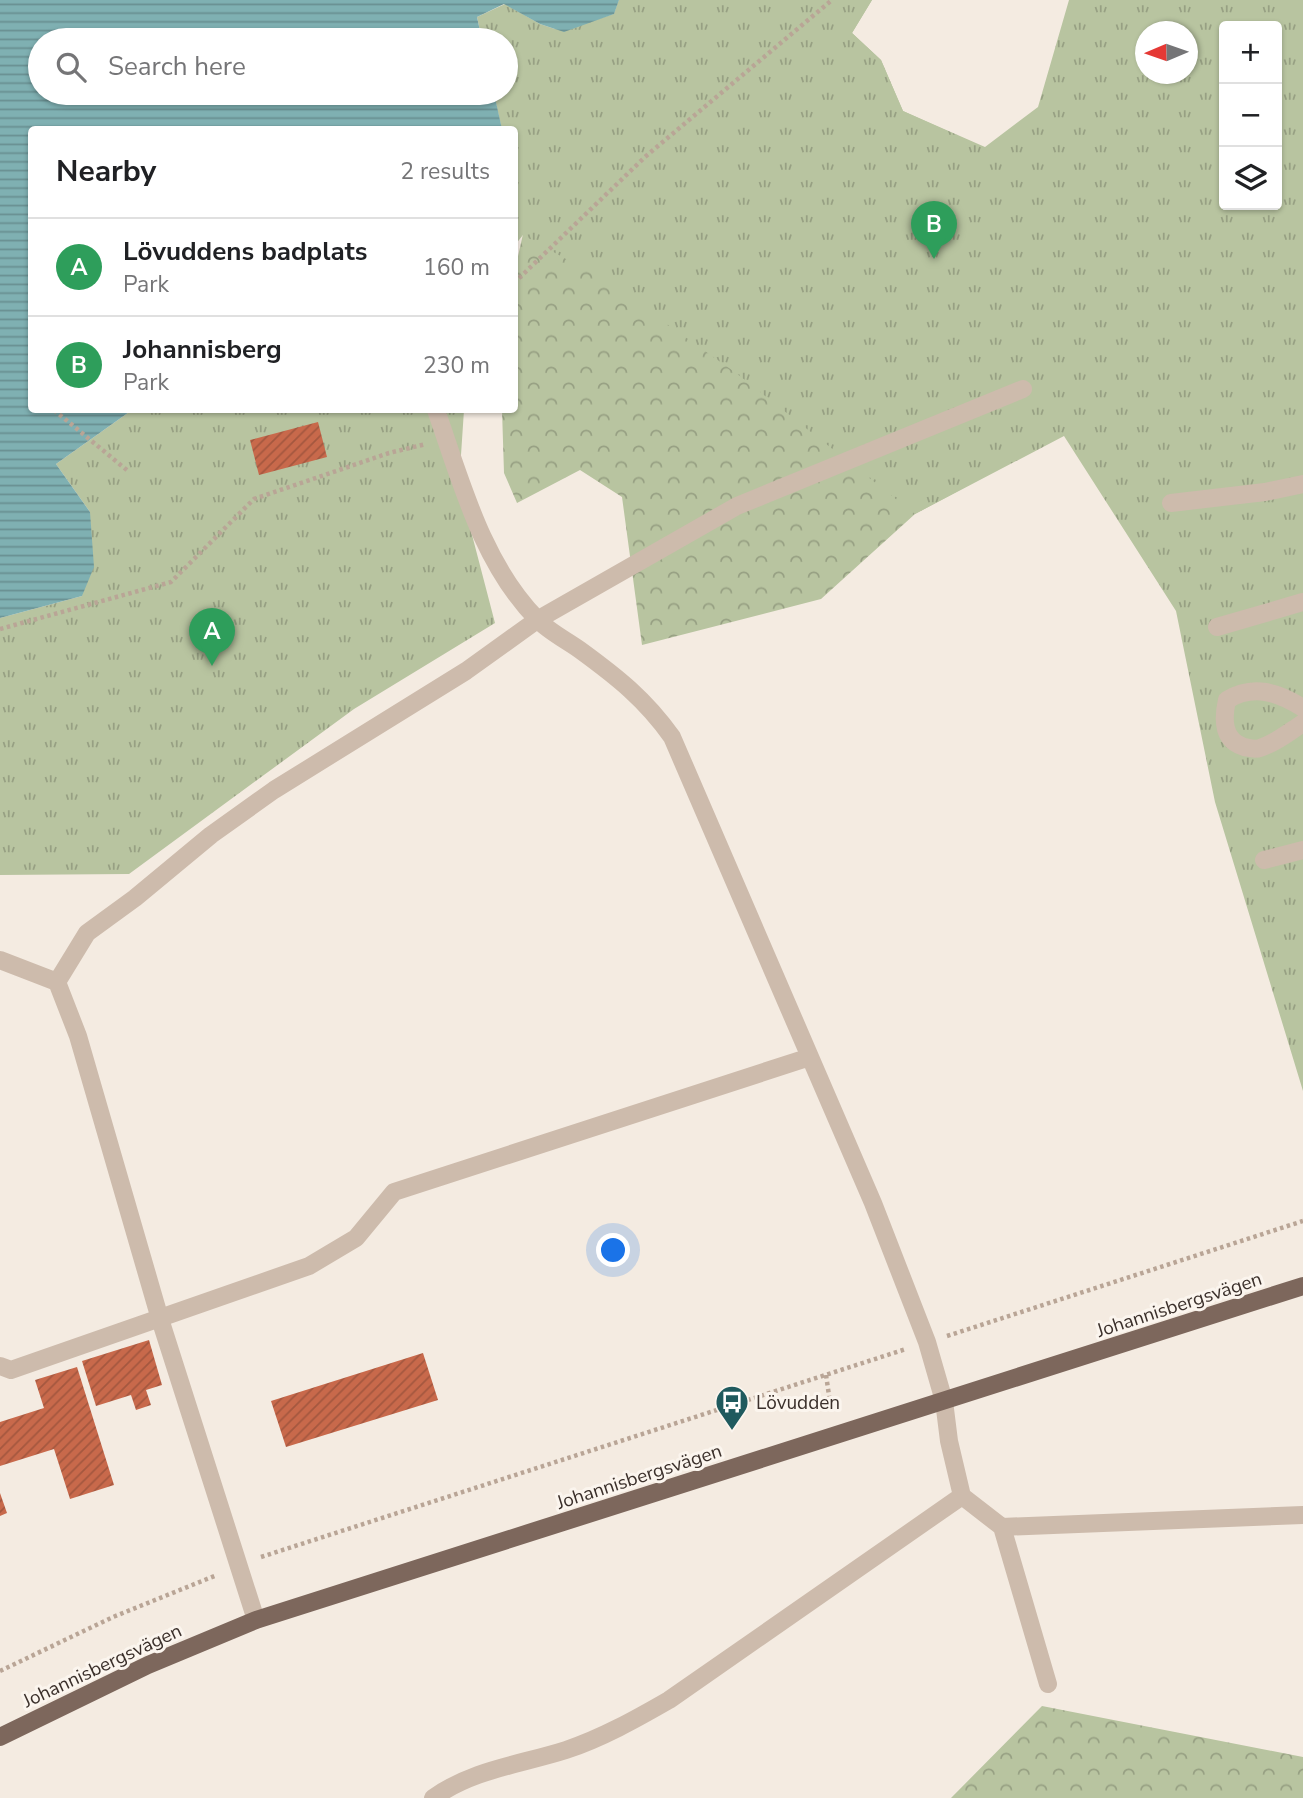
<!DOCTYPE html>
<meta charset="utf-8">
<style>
:root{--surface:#fff;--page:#f6f6f6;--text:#202124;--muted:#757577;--line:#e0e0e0;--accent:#db2777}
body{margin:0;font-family:"Nunito Sans",sans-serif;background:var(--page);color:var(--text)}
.controls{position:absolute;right:21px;top:21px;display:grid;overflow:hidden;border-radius:7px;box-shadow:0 2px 5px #0004}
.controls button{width:63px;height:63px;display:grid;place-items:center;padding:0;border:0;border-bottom:2px solid var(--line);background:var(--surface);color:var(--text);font:35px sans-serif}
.compass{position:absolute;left:1135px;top:21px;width:63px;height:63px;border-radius:50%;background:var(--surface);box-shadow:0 2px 5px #0004;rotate:268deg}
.you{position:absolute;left:614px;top:1251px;width:24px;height:24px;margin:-18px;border:5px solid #fff;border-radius:50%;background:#1a73e8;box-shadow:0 0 0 10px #1a73e833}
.badge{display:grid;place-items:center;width:46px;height:46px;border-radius:50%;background:var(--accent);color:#fff;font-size:23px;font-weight:700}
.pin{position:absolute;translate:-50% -58px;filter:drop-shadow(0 2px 4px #0008)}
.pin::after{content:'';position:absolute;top:37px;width:24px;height:21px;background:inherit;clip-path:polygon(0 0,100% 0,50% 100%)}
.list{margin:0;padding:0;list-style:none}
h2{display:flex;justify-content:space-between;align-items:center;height:91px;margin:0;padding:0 28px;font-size:30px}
h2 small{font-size:23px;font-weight:400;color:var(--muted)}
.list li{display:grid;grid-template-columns:46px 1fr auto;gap:21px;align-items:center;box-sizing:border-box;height:98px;padding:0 28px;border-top:2px solid var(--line)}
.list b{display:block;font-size:26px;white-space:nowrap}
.list p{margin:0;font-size:23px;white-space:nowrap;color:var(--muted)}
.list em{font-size:23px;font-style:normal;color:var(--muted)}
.icon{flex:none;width:38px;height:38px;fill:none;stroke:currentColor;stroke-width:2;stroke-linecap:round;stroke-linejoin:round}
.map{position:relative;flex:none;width:1303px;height:1798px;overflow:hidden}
.search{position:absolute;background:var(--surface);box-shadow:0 2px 5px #0004;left:28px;top:28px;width:490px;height:77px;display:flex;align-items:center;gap:18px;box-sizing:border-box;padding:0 24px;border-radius:38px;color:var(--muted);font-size:26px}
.panel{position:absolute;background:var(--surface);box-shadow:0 2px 5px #0004;left:28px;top:126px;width:490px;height:287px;border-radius:7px}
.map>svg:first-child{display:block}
.forest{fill:url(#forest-crowns)}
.park{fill:url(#park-tufts);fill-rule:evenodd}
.water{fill:url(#water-rules)}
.building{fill:url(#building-hatch)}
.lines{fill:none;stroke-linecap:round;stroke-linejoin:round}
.path{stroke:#b9a596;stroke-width:4.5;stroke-dasharray:3.5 3.5;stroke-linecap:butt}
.minor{stroke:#cdbbac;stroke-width:18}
.major{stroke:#7d675c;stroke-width:18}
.labels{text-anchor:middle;stroke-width:6;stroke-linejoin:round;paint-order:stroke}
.street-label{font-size:19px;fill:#3b302b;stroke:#fbf5ee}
.poi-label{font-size:19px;fill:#3b302b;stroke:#fbf5ee;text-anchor:start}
</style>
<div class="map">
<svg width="1303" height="1798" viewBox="0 0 1303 1798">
<defs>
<pattern id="forest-crowns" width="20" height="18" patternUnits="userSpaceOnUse" patternTransform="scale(1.75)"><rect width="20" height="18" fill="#b8c4a0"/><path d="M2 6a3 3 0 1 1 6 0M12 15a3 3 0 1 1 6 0" fill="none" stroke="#97a083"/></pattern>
<pattern id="park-tufts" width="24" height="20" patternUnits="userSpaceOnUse" patternTransform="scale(1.75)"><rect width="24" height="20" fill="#b8c4a0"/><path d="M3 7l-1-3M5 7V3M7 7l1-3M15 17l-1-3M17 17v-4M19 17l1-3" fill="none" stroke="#97a083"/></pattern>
<pattern id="water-rules" width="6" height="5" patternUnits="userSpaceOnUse" patternTransform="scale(1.75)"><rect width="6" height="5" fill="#7fb0b2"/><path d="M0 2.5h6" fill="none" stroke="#699091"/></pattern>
<pattern id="building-hatch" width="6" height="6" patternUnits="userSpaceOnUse" patternTransform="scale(1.75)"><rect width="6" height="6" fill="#c8694b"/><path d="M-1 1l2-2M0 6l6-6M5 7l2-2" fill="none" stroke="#a4573f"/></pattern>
</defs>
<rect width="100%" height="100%" fill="#f4ebe1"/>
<path class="forest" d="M619,0H872L852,33L881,60L903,111L985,148L969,485L915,514L821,599L642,645L622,497L580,470L517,503L504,473L502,410H514V274L523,234L514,130L502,129L494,93H506V40H482L579,25L614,14Z
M1042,1706L1303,1757V1798H951Z"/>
<path class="park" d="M619,0H872L852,33L881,60L903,111L985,147L1038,107L1069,0H1303V1091L1215,802L1176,611L1064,436L915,514L736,373L609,283L523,235L515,245L514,130L502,129L494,93H506V40H482L477,17L505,4L540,24L564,32L614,14ZM1224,26H1277V205H1224ZM1146,32H1188V74H1146Z
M132,410H464L459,485L495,623L354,709L129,874L0,875V618L82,596L90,512L56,464Z"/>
<path class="water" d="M0,0H619L614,14L564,32L540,24L504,4L477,17L482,40H40V93H494L502,129L32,130V410H132L56,464L90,512L94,567L82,596L0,618Z"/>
<path class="building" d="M318,422L327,457L259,475L250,440Z
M149,1340L162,1385L146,1390L151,1405L136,1410L131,1395L96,1406L82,1361Z
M423,1353L438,1400L286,1447L271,1401Z
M77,1367L114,1485L70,1499L54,1449L0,1466V1422L44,1408L35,1380Z
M0,1493L7,1513L0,1516Z"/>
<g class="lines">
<path class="path" d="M514,283L645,157L832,0
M54,410L128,471
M0,629L171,582L254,499L389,453L426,444
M947,1336L1303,1221
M826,1375L830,1402
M261,1557L906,1349
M0,1671L113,1617L217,1575"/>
<path class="minor" d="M436,410C461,481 482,563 537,619C548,631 566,640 580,650C617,677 645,699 672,737L873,1203L927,1342L944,1401L949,1441L962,1496L1002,1527L1048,1684
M1171,503L1265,492L1303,484
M1217,627L1303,602
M1303,708C1278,692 1253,684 1227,700C1223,718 1222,740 1244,747C1250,748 1254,750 1260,748C1276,743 1289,732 1303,723
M1264,860L1303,850
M0,960L57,982L78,1036L160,1319L256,1620
M57,982L87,933L135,898L211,835L274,790L466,671L537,620L737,506L1023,389
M0,1366L11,1370L309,1266L356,1238L394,1192L810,1057
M1002,1527L1303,1515
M433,1798C474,1769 519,1765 566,1750C602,1738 636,1719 669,1700L962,1496"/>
<path class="major" d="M0,1737L148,1665L256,1620L1303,1286"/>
</g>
<defs>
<symbol id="bus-pin" viewBox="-11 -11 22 30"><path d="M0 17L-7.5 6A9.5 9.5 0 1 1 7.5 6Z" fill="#1f5a5e" stroke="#fbf5ee"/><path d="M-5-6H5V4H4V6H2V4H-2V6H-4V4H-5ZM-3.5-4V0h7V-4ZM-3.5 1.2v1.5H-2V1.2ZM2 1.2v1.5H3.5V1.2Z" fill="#fff"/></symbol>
</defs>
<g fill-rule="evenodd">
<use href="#bus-pin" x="713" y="1383" width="38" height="52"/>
</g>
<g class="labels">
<g class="street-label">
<text transform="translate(1179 1304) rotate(-18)" y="7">Johannisbergsvägen</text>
<text transform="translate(639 1476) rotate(-18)" y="7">Johannisbergsvägen</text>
<text transform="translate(102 1665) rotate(-25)" y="7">Johannisbergsvägen</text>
</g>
<g class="poi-label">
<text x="756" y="1409">Lövudden</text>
</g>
</g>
</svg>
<div class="controls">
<button>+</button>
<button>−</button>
<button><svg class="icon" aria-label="layers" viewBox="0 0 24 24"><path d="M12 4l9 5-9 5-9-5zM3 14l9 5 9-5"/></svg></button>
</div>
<svg class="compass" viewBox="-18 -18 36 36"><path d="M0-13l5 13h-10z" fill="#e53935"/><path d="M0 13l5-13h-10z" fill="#757577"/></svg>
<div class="you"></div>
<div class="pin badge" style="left:212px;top:666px;background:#2e9e5b">A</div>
<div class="pin badge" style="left:934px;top:259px;background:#2e9e5b">B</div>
<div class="search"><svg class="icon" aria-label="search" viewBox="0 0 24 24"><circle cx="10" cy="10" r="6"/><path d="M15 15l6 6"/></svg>Search here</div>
<section class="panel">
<h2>Nearby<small>2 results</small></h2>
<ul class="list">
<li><span class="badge" style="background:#2e9e5b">A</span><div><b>Lövuddens badplats</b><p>Park</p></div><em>160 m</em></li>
<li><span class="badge" style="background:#2e9e5b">B</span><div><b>Johannisberg</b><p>Park</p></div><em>230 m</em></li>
</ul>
</section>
</div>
